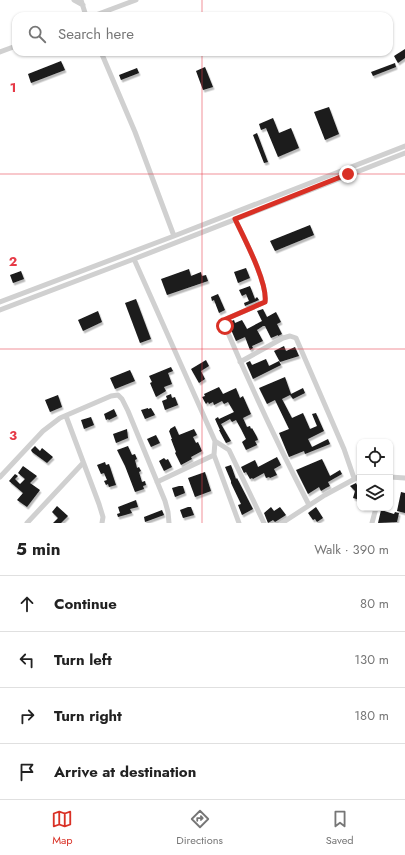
<!DOCTYPE html>
<meta charset="utf-8">
<style>
:root{--surface:#fff;--page:#f6f6f6;--text:#222;--muted:#767676;--line:#e0e0e0;--accent:#d93025}
body{margin:0;font-family:Jost,sans-serif;background:var(--page);color:var(--text)}
.controls{position:absolute;right:12px;bottom:12px;display:grid;overflow:hidden;border-radius:8px;box-shadow:0 1px 3px #0004}
.controls button{width:36px;height:36px;display:grid;place-items:center;padding:0;border:0;border-bottom:1px solid var(--line);background:var(--surface);color:var(--text);font:20px sans-serif}
.stop{position:absolute;width:12px;height:12px;margin:-9px;border:3px solid #d93025;border-radius:50%;background:#fff}
.stop.end{background:#d93025;border-color:#fff;box-shadow:0 1px 4px #0008}
.list{margin:0;padding:0;list-style:none}
h2{display:flex;justify-content:space-between;align-items:center;height:52px;margin:0;padding:0 16px;font-size:17px}
h2 small{font-size:13px;font-weight:400;color:var(--muted)}
.list li{display:grid;grid-template-columns:26px 1fr auto;gap:12px;align-items:center;box-sizing:border-box;height:56px;padding:0 16px;border-top:1px solid var(--line)}
.list b{display:block;font-size:15px;white-space:nowrap}
.list em{font-size:13px;font-style:normal;color:var(--muted)}
.icon{flex:none;width:22px;height:22px;fill:none;stroke:currentColor;stroke-width:2;stroke-linecap:round;stroke-linejoin:round}
.map{position:relative;flex:none;width:405px;height:523px;overflow:hidden}
.search{position:absolute;background:var(--surface);box-shadow:0 1px 3px #0004;left:12px;right:12px;top:12px;height:44px;display:flex;align-items:center;gap:10px;box-sizing:border-box;padding:0 14px;border-radius:12px;color:var(--muted);font-size:15px}
.sheet{height:276px;background:var(--surface)}
nav{display:flex;justify-content:space-around;align-items:center;box-sizing:border-box;height:56px;border-top:1px solid var(--line);background:var(--surface);font-size:11px;color:var(--muted)}
nav a{display:grid;justify-items:center;gap:2px}
nav .on{color:var(--accent)}
.map>svg:first-child{display:block}
.building{fill:#1a1a1a;filter:url(#shadow)}
.lines{fill:none;stroke-linecap:round;stroke-linejoin:round}
.minor{stroke:#d0d0d0;stroke-width:5}
.route{stroke:#d93025;stroke-width:5}
.grid{fill:none;stroke:#e63946;stroke-width:1;stroke-opacity:0.55}
.grid-label{font-size:13px;text-anchor:middle;font-weight:bold;fill:#e63946;stroke:#fff;stroke-width:4;stroke-linejoin:round;paint-order:stroke}
</style>
<div class="map">
<svg width="405" height="523" viewBox="0 0 405 523">
<defs>
<filter id="shadow"><feDropShadow dx="1.5" dy="2.5" stdDeviation="0" flood-color="#0004"/></filter>
</defs>
<rect width="100%" height="100%" fill="#fff"/>
<path class="building" d="M405,49V58L398,63L394,56Z
M61,61L65,70L31,83L28,74Z
M395,63L396,67L373,76L371,72Z
M205,67L213,87L203,90L196,71Z
M137,68L139,73L121,80L119,75Z
M329,107L339,134L325,140L314,112Z
M273,118L279,133L291,128L299,148L278,157L266,128L261,130L259,124Z
M257,133L268,162L264,163L253,135Z
M310,225L314,235L275,251L270,241Z
M246,268L250,278L238,283L234,272Z
M189,269L191,276L201,272L202,276L206,275L208,281L167,295L161,279Z
M21,271L24,279L13,283L10,275Z
M250,286L255,299L257,297L259,300L245,306L244,303L249,301L246,294L242,296L239,290Z
M218,294L225,310L219,313L214,300L212,301L211,297Z
M136,299L151,339L140,343L125,303Z
M263,309L267,317L276,312L281,322L277,324L282,334L278,336V335L271,338L265,326H263L257,330L263,341L252,346L253,348L250,350L245,337L236,341L229,325V322L234,320L235,323L242,320L247,329L262,321L257,311Z
M98,311L102,322L83,331L78,320Z
M284,346L286,351L295,347L299,356L280,362L274,351Z
M266,359L269,366L279,361L281,365L253,379L246,363L250,361L252,365Z
M206,360L209,366L201,371L205,379L199,383L191,369Z
M171,367L173,371L168,373L172,384L164,387L166,391L156,397L150,383L152,382L149,376Z
M130,370L135,381L115,389L110,378Z
M285,377L291,394L303,388L305,393L293,399L290,395L282,399L292,418L303,413L310,429L317,426L312,414L316,413L324,431L308,439L312,447L328,439L330,444L305,454L304,451L289,457L279,433L289,429L275,400L267,404L259,388Z
M219,387L223,394L236,388L240,398L243,396L251,414L243,418L247,427L250,426L251,429L252,428L257,437L258,440L255,441L257,445L246,450L242,442L246,439L241,429L236,420L232,422L230,419L221,424L231,441L226,443L219,430H220L215,419L218,417L219,419L234,412L228,402L224,404L222,401L214,405L213,402L209,404L208,402L206,404L202,397L205,396L204,394Z
M171,394L172,398L175,397L178,405L165,410L162,401L167,399L166,396Z
M58,395L62,407L50,412L45,400Z
M148,408V409L151,408L155,415L145,419L141,410Z
M114,409L117,416L109,420L108,419L106,420L104,414Z
M91,417L94,425L84,429L81,420Z
M175,426L179,435L194,429L197,435L193,437L196,443L198,442L202,451L191,457L192,459L181,465L175,453L176,452L171,439H172L169,431L170,430V429Z
M127,429L128,438L116,443L113,434Z
M156,435L160,443L151,447L147,439Z
M35,446L40,451L42,448L53,457L47,463L32,452L31,450Z
M128,446L132,455L135,454L137,459L135,460L137,468L139,467L141,471L139,472L142,482L145,481L146,485L143,486L144,489L135,492L125,466L117,450Z
M277,457L281,465L274,469L277,475L270,478L269,477L266,478L264,473L253,479L252,478L250,479L246,472L244,473L241,467L255,460L258,467Z
M164,458L166,460L168,459L172,467L164,471L159,461Z
M322,459L330,476L340,470L342,474L328,482L330,486L326,488L321,491L319,487L308,494L296,470Z
M105,462L106,465L109,464L116,485L109,487L108,484L106,485L104,481L107,480L104,473L101,474L97,465Z
M231,465L236,479L237,478L253,509L242,515L238,505L241,504L231,483V481L225,467Z
M23,466L37,476L30,483L40,490L27,507L17,500L23,493L9,481L15,474L18,476L15,479L20,484L25,479L18,473Z
M205,472L211,491L195,497L188,478Z
M360,481V500L353,498L355,491L350,486L356,483L357,485L358,482Z
M179,486H183L185,493L175,497L172,488Z
M401,492L405,493V513L397,511Z
M136,500L138,507L130,509L132,513L118,517L117,514L120,513L118,507Z
M57,506L68,516L61,523H53L58,518L52,512Z
M188,507H191L194,515L183,518L180,510Z
M271,507L274,511L280,507L286,515L275,522L273,520L268,523L264,513Z
M316,507L323,518L317,522L315,519L313,520L308,513Z
M162,510L164,515L145,522L144,517Z
M381,510L394,514L395,512L399,513L397,522L378,523Z"/>
<g class="lines">
<path class="minor" d="M74,0L83,5
M81,0L86,16
M93,16L136,0
M0,52L16,46
M101,52L135,132L174,236
M235,219C244,238 268,283 265,302L226,319L224,322L225,326C251,387 279,447 309,505
M134,259L215,441L214,455L239,523
M0,302L174,236L405,146
M0,310L134,259L405,153
M240,362L283,338L290,336L296,338L344,449L354,478
M66,416L99,504L103,517L102,523
M215,441L229,450L264,523
M0,477L43,431L60,418L111,396L118,395L122,399L128,411L165,501L168,512L169,523
M390,477L405,478
M157,482L214,455
M27,523L83,463
M282,523L325,495L360,476
M372,523L376,508"/>
</g>
<g class="lines">
<path class="route" d="M225,326L224,322L226,319L265,302C268,283 244,238 235,219L348,174"/>
</g>
<path class="grid" d="M202,0V16M202,52V523M0,174H405M0,349H405"/>
<g class="grid-label">
<text x="13" y="92">1</text>
<text x="13" y="266">2</text>
<text x="13" y="440">3</text>
</g>
</svg>
<div class="controls">
<button><svg class="icon" aria-label="locate" viewBox="0 0 24 24"><circle cx="12" cy="12" r="6"/><path d="M12 2v4M12 18v4M2 12h4M18 12h4"/></svg></button>
<button><svg class="icon" aria-label="layers" viewBox="0 0 24 24"><path d="M12 4l9 5-9 5-9-5zM3 14l9 5 9-5"/></svg></button>
</div>
<div class="stop" style="left:225px;top:326px"></div>
<div class="stop end" style="left:348px;top:174px"></div>
<div class="search"><svg class="icon" aria-label="search" viewBox="0 0 24 24"><circle cx="10" cy="10" r="6"/><path d="M15 15l6 6"/></svg>Search here</div>
</div>
<section class="sheet">
<h2>5 min<small>Walk · 390 m</small></h2>
<ul class="list">
<li><svg class="icon" aria-label="ahead" viewBox="0 0 24 24"><path d="M12 20V5M6 11l6-6 6 6"/></svg><div><b>Continue</b></div><em>80 m</em></li>
<li><svg class="icon" aria-label="left" viewBox="0 0 24 24"><path d="M17 20v-9H6M10 6l-5 5 5 5"/></svg><div><b>Turn left</b></div><em>130 m</em></li>
<li><svg class="icon" aria-label="right" viewBox="0 0 24 24"><path d="M7 20v-9h11M14 6l5 5-5 5"/></svg><div><b>Turn right</b></div><em>180 m</em></li>
<li><svg class="icon" aria-label="arrive" viewBox="0 0 24 24"><path d="M6 21V4h12l-3 4 3 4H6"/></svg><div><b>Arrive at destination</b></div></li>
</ul>
</section>
<nav>
<a class="on"><svg class="icon" aria-label="map" viewBox="0 0 24 24"><path d="M3 6l6-2 6 2 6-2v14l-6 2-6-2-6 2zM9 4v14M15 6v14"/></svg>Map</a>
<a><svg class="icon" aria-label="directions" viewBox="0 0 24 24"><path d="M12 3l9 9-9 9-9-9zM9 14v-3h6M13 9l2 2-2 2"/></svg>Directions</a>
<a><svg class="icon" aria-label="saved" viewBox="0 0 24 24"><path d="M7 4h10v16l-5-4-5 4z"/></svg>Saved</a>
</nav>
